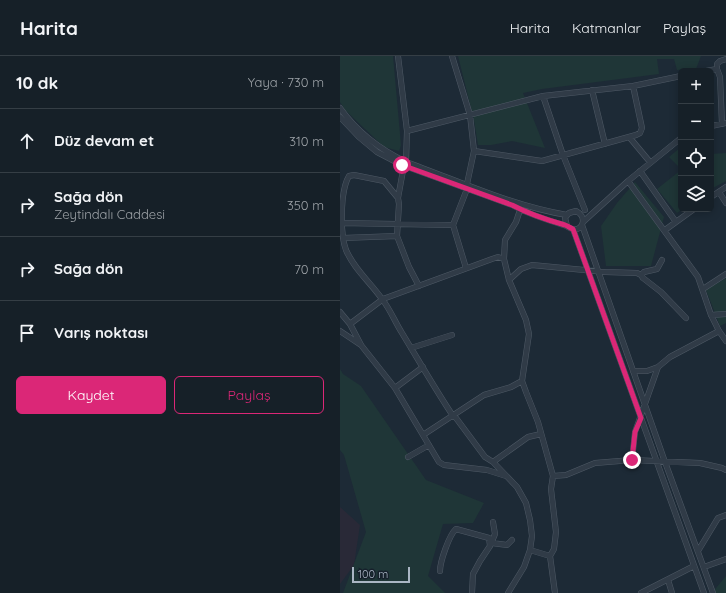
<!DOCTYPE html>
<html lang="tr">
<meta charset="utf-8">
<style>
:root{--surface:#162028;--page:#232d34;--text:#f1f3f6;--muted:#9ea3a8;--line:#353e45;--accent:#db2777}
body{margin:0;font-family:Quicksand,sans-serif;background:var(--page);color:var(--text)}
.controls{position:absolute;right:12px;top:12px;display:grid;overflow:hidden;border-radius:6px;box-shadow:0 2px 10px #0003}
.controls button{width:36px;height:36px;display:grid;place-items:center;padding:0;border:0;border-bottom:1px solid var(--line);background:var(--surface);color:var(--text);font:20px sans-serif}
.scale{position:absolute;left:12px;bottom:10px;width:58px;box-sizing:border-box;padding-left:4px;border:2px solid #aab6c4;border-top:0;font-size:11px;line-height:14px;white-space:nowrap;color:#aab6c4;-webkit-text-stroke:3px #16202b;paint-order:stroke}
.stop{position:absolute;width:12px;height:12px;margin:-9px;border:3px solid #db2777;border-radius:50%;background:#fff}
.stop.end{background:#db2777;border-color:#fff;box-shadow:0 1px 4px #0008}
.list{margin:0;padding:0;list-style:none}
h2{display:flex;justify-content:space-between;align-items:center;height:52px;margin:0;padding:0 16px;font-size:17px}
h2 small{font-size:13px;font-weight:400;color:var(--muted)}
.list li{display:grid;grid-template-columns:26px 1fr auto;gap:12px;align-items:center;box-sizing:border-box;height:64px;padding:0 16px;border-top:1px solid var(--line)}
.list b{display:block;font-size:15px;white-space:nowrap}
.list p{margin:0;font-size:13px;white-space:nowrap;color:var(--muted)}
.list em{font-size:13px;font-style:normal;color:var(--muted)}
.actions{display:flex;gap:8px;padding:12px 16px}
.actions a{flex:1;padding:9px 0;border:1px solid var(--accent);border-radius:6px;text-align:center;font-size:14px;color:var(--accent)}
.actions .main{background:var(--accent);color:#fff}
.icon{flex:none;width:22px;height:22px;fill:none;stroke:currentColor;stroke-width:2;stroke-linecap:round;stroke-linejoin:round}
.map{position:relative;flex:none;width:386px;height:537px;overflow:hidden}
header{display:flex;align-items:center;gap:24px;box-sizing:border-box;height:56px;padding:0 20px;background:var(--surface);border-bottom:1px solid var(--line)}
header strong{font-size:19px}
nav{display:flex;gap:22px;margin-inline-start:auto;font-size:14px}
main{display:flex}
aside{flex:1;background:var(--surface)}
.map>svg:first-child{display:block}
.medical{fill:#292937}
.green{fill:#1f3637}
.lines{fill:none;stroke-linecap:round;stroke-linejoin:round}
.minor-casing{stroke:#4e5965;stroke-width:6}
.minor{stroke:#303b47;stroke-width:5}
.route{stroke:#db2777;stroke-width:5}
</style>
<header>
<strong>Harita</strong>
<nav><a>Harita</a><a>Katmanlar</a><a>Paylaş</a></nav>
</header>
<main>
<aside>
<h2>10 dk<small>Yaya · 730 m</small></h2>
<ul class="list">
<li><svg class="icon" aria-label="ahead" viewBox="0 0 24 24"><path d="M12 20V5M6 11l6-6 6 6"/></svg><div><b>Düz devam et</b></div><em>310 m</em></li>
<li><svg class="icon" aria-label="right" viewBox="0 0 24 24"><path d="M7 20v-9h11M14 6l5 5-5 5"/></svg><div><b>Sağa dön</b><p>Zeytindalı Caddesi</p></div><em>350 m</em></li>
<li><svg class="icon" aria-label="right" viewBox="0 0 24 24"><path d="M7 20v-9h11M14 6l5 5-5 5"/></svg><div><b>Sağa dön</b></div><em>70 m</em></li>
<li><svg class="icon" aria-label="arrive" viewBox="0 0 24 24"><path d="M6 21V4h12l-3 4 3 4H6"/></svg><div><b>Varış noktası</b></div></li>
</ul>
<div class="actions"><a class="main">Kaydet</a><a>Paylaş</a></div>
</aside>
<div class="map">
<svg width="386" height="537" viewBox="0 0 386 537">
<rect width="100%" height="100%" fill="#1d2a36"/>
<path class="medical" d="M0,451L20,469L14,509L0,528Z"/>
<path class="green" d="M0,0H53L61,89L59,95L44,91L5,54L0,46Z
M118,0H361L356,13L337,14L334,3H317L319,18L202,33L183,37L205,92L172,85L151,89H138L134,64Z
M341,91V113L329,101Z
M386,97V125L371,133V98Z
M341,114V153H343L337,157L317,133Z
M295,126L324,161L311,210H266L261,170L277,147Z
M386,222V267L380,270L366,234Z
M0,313L3,318L21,330L86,424L144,447L133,467L103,468L88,520L105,537H3L26,476L4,399L0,394Z
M386,520V537H372Z"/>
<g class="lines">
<defs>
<path id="minor" d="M58,0L67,75L66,106
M112,0L130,59L134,95
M366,15L377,13
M252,34L265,88
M203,40L223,99L245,154
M0,52C17,76 41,94 66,106C119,125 172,150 227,159
M0,61L19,81L37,96L62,109L172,149C188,158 207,164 224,169C228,170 229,173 233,173C244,175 247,160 236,155L229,157L225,162L227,170
M382,68L380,21L377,13V8L380,5L386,3
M371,70L386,67
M67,75L203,40L293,30L341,20
M290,82L310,106
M300,115L336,166L325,174
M288,125L358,221L371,259L379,275L386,285
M127,128L134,95L202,105L296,79L300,77L302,72L293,30
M379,136L386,147
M371,141L386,131
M58,142L64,109
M180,154L176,166L165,184L164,203L169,224L186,264L189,278L182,325L186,336L198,366L213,420L211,433L216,476L214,493L210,500L215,537
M243,166L288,125L341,82
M336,166L354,153
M1,167L113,169
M242,169L325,406L373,537
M233,173L364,537
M3,182L57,180
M126,212L113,169L127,133
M301,219L304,216L317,213L322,204
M169,224L181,213L192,209L265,216L297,217L301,219L303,222L321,236L346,262
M79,230L69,211L57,180L59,148L58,142L44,125L14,119L9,120C0,135 0,178 6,194C14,213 30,226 42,243C50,253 55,266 62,277C79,305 95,333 113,360L116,362L145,401L153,406L177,431L186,447L190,464L192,480L190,494L184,511L168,537
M363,233L386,218
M0,256L10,268L21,289L55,332L99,406L104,409L147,414L166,420
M371,259L386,258
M10,268L43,243L152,203L158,201L164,203
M0,275L21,289
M71,292L112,279
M293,315H307L318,311
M55,332L83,311
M83,379L144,339L171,331L182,325
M68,401L89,389
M292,404L295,376L318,311L330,301L379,275
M153,406L188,381L201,378
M213,420L226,419L255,407L292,404L360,407L382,412L386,414
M152,487L167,489L172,484
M190,494L210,500
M358,495L378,462L386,459
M364,511L386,503
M100,515C100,506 109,479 116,473L149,482L150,490
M328,524L332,537
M132,537L133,518L140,505L150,490L155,478L153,466
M301,537L354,510"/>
</defs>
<use href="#minor" class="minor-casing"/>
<use href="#minor" class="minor"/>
</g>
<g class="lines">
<path class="route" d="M62,109L172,149C189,158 207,164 225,169C228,170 230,172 233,173L301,362L295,376L292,404"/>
</g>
</svg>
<div class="controls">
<button>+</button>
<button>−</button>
<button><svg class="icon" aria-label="locate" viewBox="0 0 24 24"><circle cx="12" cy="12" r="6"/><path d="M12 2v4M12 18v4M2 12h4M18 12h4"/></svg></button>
<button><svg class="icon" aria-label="layers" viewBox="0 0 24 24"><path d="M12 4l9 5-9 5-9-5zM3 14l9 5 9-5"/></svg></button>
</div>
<div class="scale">100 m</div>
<div class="stop" style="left:62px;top:109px"></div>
<div class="stop end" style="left:292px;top:404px"></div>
</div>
</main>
